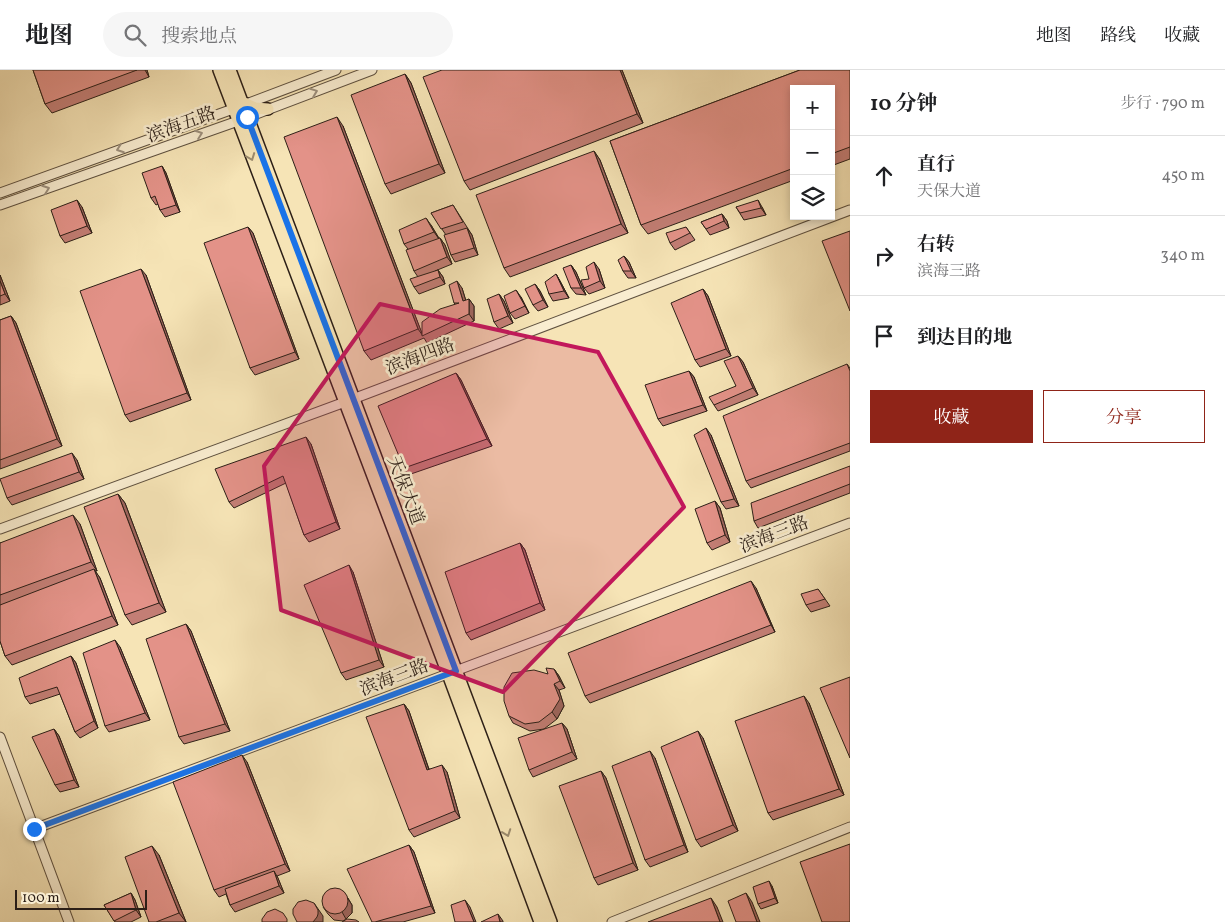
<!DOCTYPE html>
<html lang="zh">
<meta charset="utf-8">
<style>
:root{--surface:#fff;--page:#f6f6f6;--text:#202124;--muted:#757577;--line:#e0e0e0;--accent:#8f2418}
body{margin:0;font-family:Vollkorn,"Noto Serif SC",serif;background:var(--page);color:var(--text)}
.controls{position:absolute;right:15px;top:15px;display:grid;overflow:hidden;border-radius:0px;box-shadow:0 2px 8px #0003}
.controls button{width:45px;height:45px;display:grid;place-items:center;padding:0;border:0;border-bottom:1px solid var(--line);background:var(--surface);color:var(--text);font:25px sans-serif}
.scale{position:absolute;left:15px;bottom:12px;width:132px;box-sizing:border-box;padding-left:5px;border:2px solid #2c1f17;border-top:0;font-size:14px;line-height:18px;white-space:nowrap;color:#2c1f17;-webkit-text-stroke:4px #f9edd0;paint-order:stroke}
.stop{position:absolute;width:15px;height:15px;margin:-11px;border:4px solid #1a73e8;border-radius:50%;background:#fff}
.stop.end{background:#1a73e8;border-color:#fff;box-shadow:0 1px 5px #0008}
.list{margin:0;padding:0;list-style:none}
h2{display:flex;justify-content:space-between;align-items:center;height:65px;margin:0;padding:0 20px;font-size:21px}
h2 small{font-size:16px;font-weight:400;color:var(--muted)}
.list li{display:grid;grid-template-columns:32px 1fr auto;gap:15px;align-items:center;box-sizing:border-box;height:80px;padding:0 20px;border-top:1px solid var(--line)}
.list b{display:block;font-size:19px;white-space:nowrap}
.list p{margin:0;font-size:16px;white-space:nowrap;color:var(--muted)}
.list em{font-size:16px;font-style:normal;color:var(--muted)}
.actions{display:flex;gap:10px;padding:15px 20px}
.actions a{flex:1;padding:11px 0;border:1px solid var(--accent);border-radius:0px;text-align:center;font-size:18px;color:var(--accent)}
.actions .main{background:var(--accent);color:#fff}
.icon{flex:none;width:28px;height:28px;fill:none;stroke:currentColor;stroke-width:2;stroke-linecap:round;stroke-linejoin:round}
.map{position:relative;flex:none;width:850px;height:852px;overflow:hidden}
header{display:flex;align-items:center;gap:30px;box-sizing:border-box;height:70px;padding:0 25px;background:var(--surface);border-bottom:1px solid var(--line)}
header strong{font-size:24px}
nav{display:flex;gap:28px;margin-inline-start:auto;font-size:18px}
.search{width:350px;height:45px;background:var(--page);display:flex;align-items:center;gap:12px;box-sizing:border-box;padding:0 18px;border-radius:28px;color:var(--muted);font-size:19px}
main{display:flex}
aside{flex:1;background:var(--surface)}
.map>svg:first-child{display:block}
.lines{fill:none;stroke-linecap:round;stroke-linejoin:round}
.minor-casing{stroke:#5e503f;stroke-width:11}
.major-casing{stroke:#2c1f17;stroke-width:14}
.minor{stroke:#f9edd0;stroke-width:9}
.major{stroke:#f6e4b6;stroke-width:11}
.wall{fill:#c37e75;stroke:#2c1f17}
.shaded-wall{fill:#9f665f;stroke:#2c1f17}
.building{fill:#e39288;stroke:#2c1f17}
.oneway{stroke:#9d907d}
.oneway2{stroke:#9b8b6e}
.route{stroke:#1a73e8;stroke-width:6}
.marked{fill:#c2185b;fill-opacity:0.2;stroke:#c2185b;stroke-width:4;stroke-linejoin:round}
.labels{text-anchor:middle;stroke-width:5;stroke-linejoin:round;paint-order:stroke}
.street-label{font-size:18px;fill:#2c1f17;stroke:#f9edd0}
</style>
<header>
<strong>地图</strong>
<div class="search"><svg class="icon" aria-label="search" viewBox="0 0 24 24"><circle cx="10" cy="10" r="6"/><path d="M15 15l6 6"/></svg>搜索地点</div>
<nav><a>地图</a><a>路线</a><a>收藏</a></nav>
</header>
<main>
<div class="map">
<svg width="850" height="852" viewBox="0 0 850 852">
<rect width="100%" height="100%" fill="#f6e4b6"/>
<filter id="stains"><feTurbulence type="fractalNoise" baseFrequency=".004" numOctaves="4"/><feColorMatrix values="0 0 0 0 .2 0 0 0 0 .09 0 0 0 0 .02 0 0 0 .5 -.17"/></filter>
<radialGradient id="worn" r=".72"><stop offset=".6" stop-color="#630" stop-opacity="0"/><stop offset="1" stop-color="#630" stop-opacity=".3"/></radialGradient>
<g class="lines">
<defs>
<path id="minor" d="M0,123L233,39L336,0
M0,135L238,51L372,0
M0,459L345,332L850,140
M0,667L69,852
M34,759L850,453
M612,852L850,757"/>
<path id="major" d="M219,0L448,604L540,852
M230,0L551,852
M240,31L255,38L268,39"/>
</defs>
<use href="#minor" class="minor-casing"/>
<use href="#major" class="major-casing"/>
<use href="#minor" class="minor"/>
<use href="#major" class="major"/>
</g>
<path class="wall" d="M33,0H147L149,7L52,43L45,34Z
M622,0L643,53L470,120L464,111Z
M800,0H850V89L831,96V19H794V110L648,164L641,155L610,71Z
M405,4L411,13L445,103L391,124L385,114Z
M343,56L422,264L455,234L454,233L462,218L466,231L469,229L474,236V251L427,273L424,268L371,290L364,281Z
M594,81L600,90L628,163L510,207L504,198Z
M162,96L166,103L180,142L165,147L160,140L158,134L156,135L151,128Z
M453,135L472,165L478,185L455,192L451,185L446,165L431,143Z
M82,137L92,163L65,173L60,166Z
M736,137H762L766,145L744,150Z
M722,144L727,151L729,158L710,165L701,152Z
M431,155L439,168H440L445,175L452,194L435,201L438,200L443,207L445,214L419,224L414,217L418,207L414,201L408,179L404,174Z
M248,157L253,163L299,289L255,305L250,298Z
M686,157L695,170L675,180L670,173Z
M624,186L629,192L636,208H628L623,201Z
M571,195L576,202L586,225L576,224L571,218Z
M599,199L605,218L589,224L584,218L589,209Z
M556,204L560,211L569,228L553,231L549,224Z
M0,205L10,231L0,235Z
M146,205L191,330L130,352L125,345Z
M535,214L540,221L548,237L538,241L533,235Z
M703,219L708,226L731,286L700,297L695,290Z
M499,224L504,231L513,253L499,259L494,252Z
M521,227L529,243L515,249L510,243Z
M11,246L16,253L62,376L0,399V250Z
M738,286L743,292L758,325L718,341L714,335L736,316Z
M847,294L850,298V381L751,418L746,411Z
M689,301L694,307L707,341L663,356L658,349Z
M456,303L461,310L492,376L408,405L404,398Z
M711,365L739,436L726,439L721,432Z
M311,374L340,459L309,472L304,465L286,413L234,438L229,432Z
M77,390L84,409L12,435L7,428Z
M850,397V423L758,458L754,451Z
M118,424L125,433L166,542L132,555L125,545Z
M715,431L720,438L730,472L712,480L707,473Z
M80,454L97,501H95L100,508L118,555L12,595L5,586L0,571V473Z
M520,473L525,480L545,540L471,570L466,563Z
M353,502L384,597L346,610L341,603Z
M756,518L775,562L590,633L585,626Z
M818,519L830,536L811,542L806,535Z
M186,554L191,561L230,661L184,674L179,667Z
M120,577L150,650L109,662L105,656Z
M71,586L76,593L98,658L80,668L75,662L60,624L30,634L25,627Z
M554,599L559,606L565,618L559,620L564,636L557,649L544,659L530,661L513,653L509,646L548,604Z
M809,633L844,725L773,750L768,743Z
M404,634L409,641L429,699L447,702L460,748L414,767L409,760Z
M562,653L567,659L577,689L533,707L529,700Z
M54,659L59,666L79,717L60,722L55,715Z
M703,668L738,761L701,777L696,770Z
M655,688L688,782L650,797L645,790Z
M247,692L290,801L277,806L284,823L235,842L230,835L226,824L219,827L214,820Z
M601,701L606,708L638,800L598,815L594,808Z
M409,775L414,782L435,843L403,852H372Z
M159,785L186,852H149Z
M772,816L778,833L761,839L758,834Z
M131,823L135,830L141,847L131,852H115L104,835Z
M348,828L352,835V843L346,849L343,851L334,850L328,844L323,837Z"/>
<path class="shaded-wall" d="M145,0H147L149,7Z
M620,0H622L643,53L637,44Z
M405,4L411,13L445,103L439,94Z
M337,47L343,56L423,266L418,259Z
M594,81L600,90L628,163L621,154Z
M162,96L166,103L180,142L176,135Z
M77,130L82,137L92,163L87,156Z
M758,130L762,137L766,145L761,138Z
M722,144L727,151L729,158L724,151Z
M426,148L431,155L439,169L434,162Z
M248,157L253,163L299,289L295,282Z
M467,158L472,165L478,185L474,178Z
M440,168L445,175L452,194L447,187Z
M624,186L629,192L636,208L631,201Z
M594,192L599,199L605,218L600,211Z
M571,195L576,202L586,225L581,218Z
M141,199L146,205L191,330L187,323Z
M438,200L443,207L445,214L440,207Z
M556,204L560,211L569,228L564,221Z
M0,205L10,231L5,224L0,211Z
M457,211L462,218L468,238L463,231Z
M535,214L540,221L548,237L543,230Z
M703,219L708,226L731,286L726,279Z
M516,220L521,227L529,243L525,236Z
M499,224L504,231L513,253L508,246Z
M469,229L474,236V251L469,244Z
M11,246L16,253L62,376L57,369Z
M738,286L743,292L758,325L753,318Z
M689,301L694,307L707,341L703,335Z
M456,303L461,310L492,376L487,369Z
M706,358L711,365L739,436L734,429Z
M306,367L311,374L340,459L336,452Z
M72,383L77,390L84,409L79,402Z
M118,424L125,433L166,542L159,533Z
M715,431L720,438L730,472L725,465Z
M73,445L80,454L97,501L91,492Z
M520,473L525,480L545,540L540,533Z
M349,495L353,502L384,597L379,590Z
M94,499L100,508L118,555L112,546Z
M751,511L756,518L775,562L771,555Z
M186,554L191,561L230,661L225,654Z
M115,570L120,577L150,650L145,643Z
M71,586L76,593L98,658L94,651Z
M554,599L559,606L565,618L560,611Z
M554,614L559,620L564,636L557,649L552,642Z
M804,626L809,633L844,725L839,719Z
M404,634L409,641L431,706L427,700Z
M562,653L567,659L577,689L572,682Z
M54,659L59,666L79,717L74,710Z
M698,661L703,668L738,761L733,755Z
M650,681L655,688L688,782L684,775Z
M242,685L247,692L290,801L285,794Z
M442,695L447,702L460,748L455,741Z
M601,701L606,708L638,800L633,793Z
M409,775L414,782L435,843L431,836Z
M152,776L159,785L186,852L179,843Z
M274,801L278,808L284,823L279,816Z
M769,811L772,816L778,833L775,828Z
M343,821L352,835V843L346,849L342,842Z
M131,823L135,830L141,847L136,840Z
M746,823L752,832L760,852H757Z
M711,828L717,837L723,852H720Z
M465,830L470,837L476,852H474Z
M314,833L323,846V852H313Z
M498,844L503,851V852H500Z"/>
<path class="building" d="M33,0H137L45,34Z
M442,0H620L637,44L464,111L423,7Z
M800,0H850V77L831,84V19H794V98L641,155L610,71Z
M405,4L439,94L385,114L351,25Z
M337,47L418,259L364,281L284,67Z
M594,81L621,154L504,198L476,125Z
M162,96L176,135L160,140L155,126L151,128L142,103Z
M77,130L87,156L60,166L51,140Z
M758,130L761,138L740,143L736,137Z
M453,135L463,152L441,159L431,143Z
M722,144L724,151L706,159L701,152Z
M426,148L434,162L404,174L399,160Z
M248,157L295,282L250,298L204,173Z
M686,157L690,163L670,173L666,163Z
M467,158L474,178L451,185L444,165Z
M850,161V241L822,171Z
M440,168L447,187L414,201L406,180Z
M624,186L631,201H623L618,190Z
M594,192L600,211L584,218L581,210L589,209L586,197Z
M571,195L581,218H571L563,198Z
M141,199L187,323L125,345L80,221Z
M438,200L440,207L414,217L410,209Z
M556,204L564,221L549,224L545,212Z
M0,211L5,224L0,226Z
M457,211L463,231L469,229V244L422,266V252L440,239L459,233H454L449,215Z
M535,214L543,230L533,235L525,219Z
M703,219L726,279L695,290L671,233Z
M516,220L525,236L510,243L504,226Z
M499,224L508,246L494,252L487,229Z
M11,246L57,369L0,390V250Z
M738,286L753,318L714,335L709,327L736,316L724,291Z
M847,294L850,301V373L746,411L723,346Z
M689,301L703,335L658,349L645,315Z
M456,303L487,369L404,398L378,336Z
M706,358L734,429L721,432L694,365Z
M306,367L336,452L304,465L283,406L229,432L215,399Z
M72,383L79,402L7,428L0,409Z
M850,396V414L754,451L751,433Z
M118,424L159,533L125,545L84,437Z
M715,431L725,465L707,473L695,439Z
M73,445L91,492L0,525V473Z
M520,473L540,533L466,563L445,502Z
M349,495L379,590L341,603L304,515Z
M94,499L112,546L5,586L0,571V535Z
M751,511L771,555L585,626L568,583Z
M818,519L825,529L806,535L801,524Z
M186,554L225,654L179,667L146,569Z
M115,570L145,643L105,656L83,583Z
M71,586L94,651L75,662L57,617L25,627L19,608Z
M546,598L554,599L560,611L554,614L560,629L552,642L539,652L525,654L509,646L504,631V617L512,603L534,600L548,604Z
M850,607V688L820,618Z
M804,626L839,719L768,743L735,651Z
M404,634L427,700L442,695L455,741L409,760L366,647Z
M562,653L572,682L529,700L518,668Z
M54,659L74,710L55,715L32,667Z
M698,661L733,755L696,770L661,677Z
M650,681L684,775L645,790L612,696Z
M242,685L285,794L214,820L173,712Z
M601,701L633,793L594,808L559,716Z
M850,774V852H822L800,792Z
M409,775L431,836L375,852H372L347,799Z
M152,776L179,843L156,852H149L125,787Z
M274,801L279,816L230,835L225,819Z
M769,811L775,828L758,834L753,817Z
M322 831a13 13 0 1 1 26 0a13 13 0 1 1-26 0Z
M131,823L136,840L114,851L104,835Z
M746,823L757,852H736L728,831Z
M711,828L720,852H648Z
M306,830L314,833L318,840V844L317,847L313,852H297L293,844V839L298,832Z
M465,830L474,852H455L451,835Z
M275,839L283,843L287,849V852H262V849L267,842Z
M498,844L500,852H481Z
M347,849L356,850L359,852H342Z"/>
<defs><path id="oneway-chevron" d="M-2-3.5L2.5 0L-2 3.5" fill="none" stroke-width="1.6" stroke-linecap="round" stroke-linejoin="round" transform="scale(1.25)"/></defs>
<g class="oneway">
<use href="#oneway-chevron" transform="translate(314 22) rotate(-21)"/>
<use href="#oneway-chevron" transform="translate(199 64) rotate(-20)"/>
<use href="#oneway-chevron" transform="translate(120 79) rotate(160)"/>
<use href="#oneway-chevron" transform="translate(46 119) rotate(-20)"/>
</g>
<g class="oneway2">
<use href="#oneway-chevron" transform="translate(251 87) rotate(69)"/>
<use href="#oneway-chevron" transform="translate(507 763) rotate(70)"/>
</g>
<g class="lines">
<path class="route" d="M34,759L456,601L247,47"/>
</g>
<path class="marked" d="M380,234L598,282L684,437L503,622L281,540L264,396Z"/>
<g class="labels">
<g class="street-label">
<text transform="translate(181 54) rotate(-20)" y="6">滨海五路</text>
<text transform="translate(420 286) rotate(-21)" y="6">滨海四路</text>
<text transform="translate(406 420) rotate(69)" y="6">天保大道</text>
<text transform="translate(774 464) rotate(-21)" y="6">滨海三路</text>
<text transform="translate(394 607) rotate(-21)" y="6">滨海三路</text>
</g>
</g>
<rect width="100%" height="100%" filter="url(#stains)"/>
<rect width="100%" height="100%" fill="url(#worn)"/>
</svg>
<div class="controls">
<button>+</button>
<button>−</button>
<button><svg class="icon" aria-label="layers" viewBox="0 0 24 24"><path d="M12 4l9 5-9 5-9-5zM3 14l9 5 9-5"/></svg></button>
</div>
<div class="scale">100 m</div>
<div class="stop" style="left:247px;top:47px"></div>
<div class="stop end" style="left:34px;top:759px"></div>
</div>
<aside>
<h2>10 分钟<small>步行 · 790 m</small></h2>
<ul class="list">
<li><svg class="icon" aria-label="ahead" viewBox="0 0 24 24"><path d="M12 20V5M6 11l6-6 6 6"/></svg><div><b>直行</b><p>天保大道</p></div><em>450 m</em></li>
<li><svg class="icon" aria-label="right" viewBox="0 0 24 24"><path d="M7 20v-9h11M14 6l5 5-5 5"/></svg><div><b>右转</b><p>滨海三路</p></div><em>340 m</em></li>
<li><svg class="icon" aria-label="arrive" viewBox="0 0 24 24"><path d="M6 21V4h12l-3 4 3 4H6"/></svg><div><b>到达目的地</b></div></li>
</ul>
<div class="actions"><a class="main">收藏</a><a>分享</a></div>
</aside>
</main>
